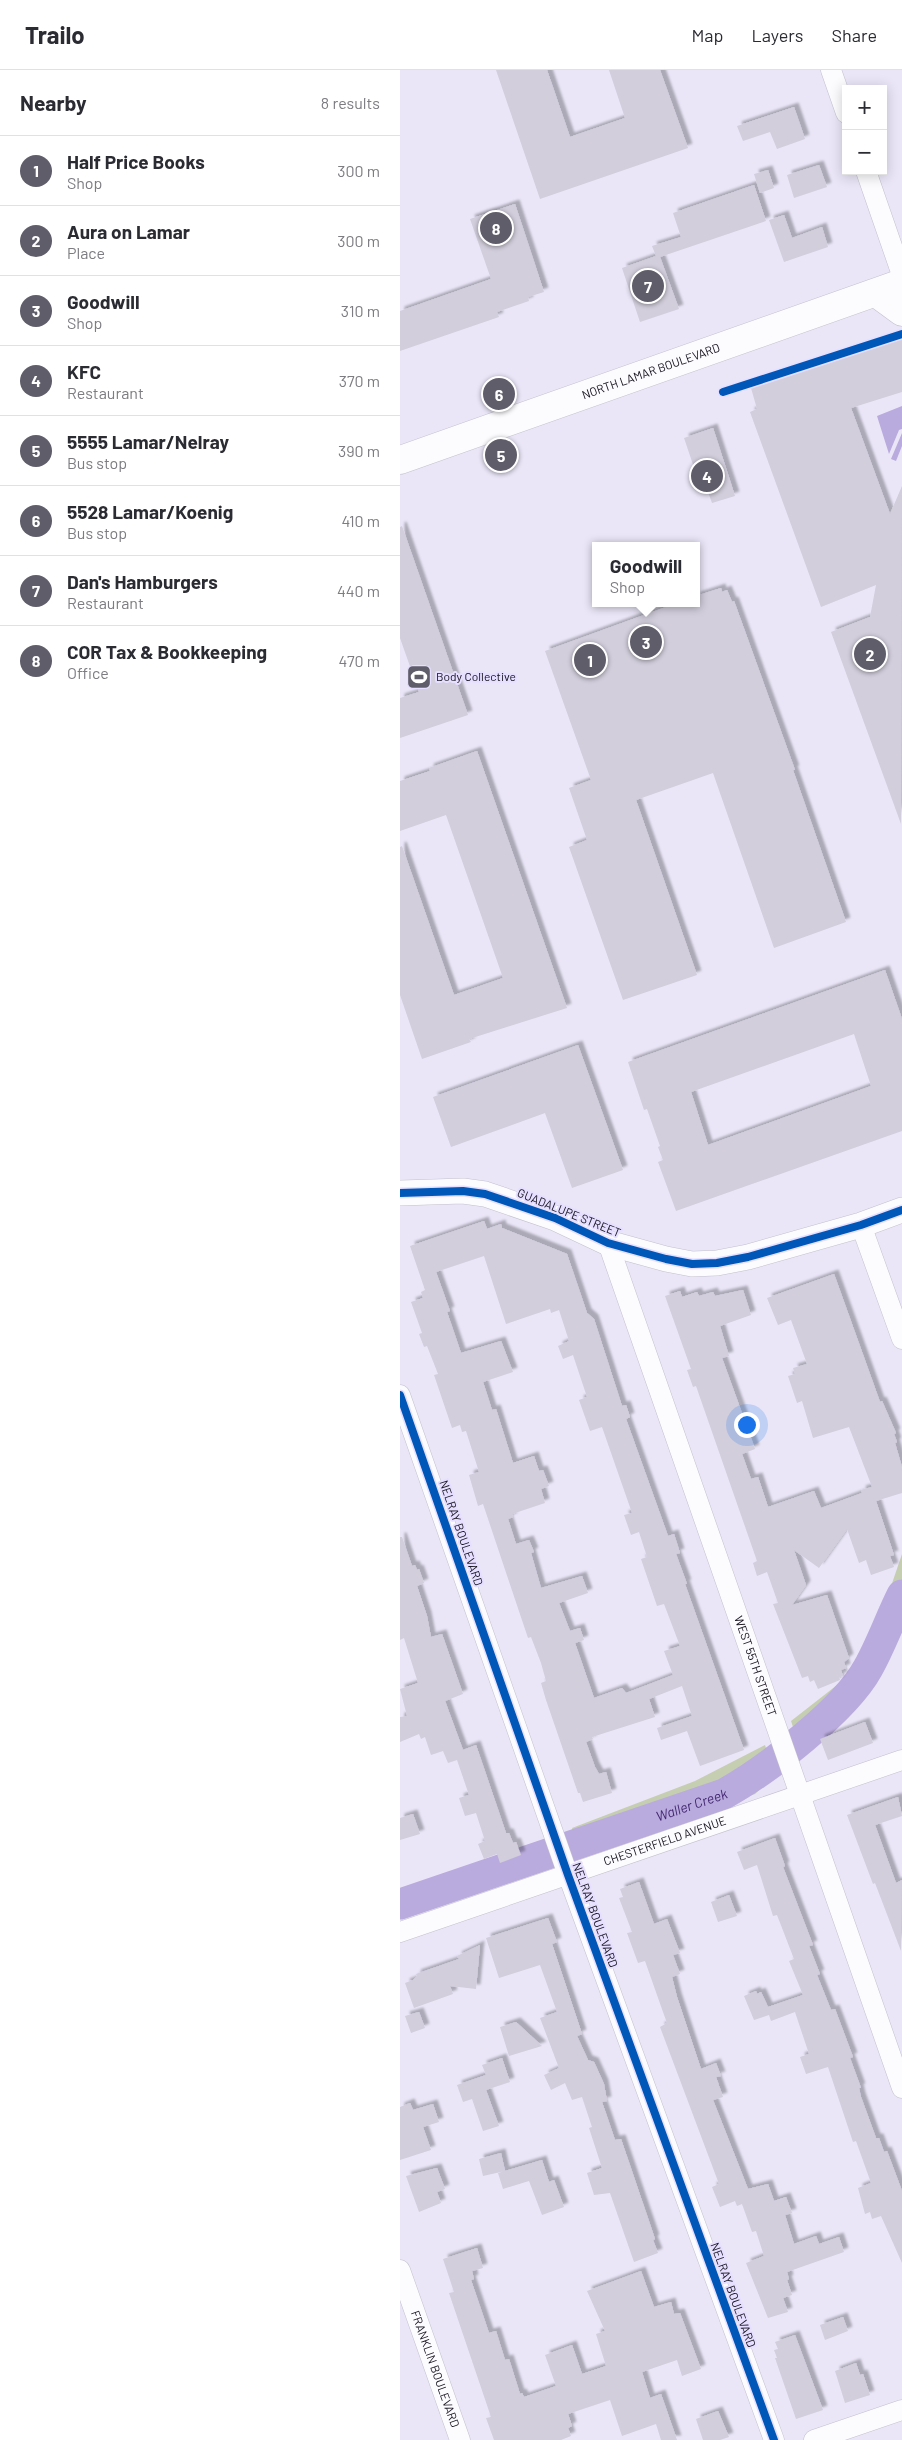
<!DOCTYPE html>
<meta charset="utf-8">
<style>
:root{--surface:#fff;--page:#f7f7f7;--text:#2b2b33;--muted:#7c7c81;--line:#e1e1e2;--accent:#605d6a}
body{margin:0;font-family:Barlow,sans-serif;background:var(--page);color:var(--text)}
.controls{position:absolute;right:15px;top:15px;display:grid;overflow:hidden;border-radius:0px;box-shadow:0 2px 12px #0003}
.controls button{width:45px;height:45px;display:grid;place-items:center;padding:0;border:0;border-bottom:1px solid var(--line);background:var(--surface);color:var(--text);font:25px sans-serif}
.you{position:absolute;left:346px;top:1354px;width:18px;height:18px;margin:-12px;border:4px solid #fff;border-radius:50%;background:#1a73e8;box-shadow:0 0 0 8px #1a73e833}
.badge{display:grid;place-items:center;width:32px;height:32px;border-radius:50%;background:var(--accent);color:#fff;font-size:16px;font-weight:700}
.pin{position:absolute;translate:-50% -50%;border:2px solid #fff;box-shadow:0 1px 5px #0006}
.popup{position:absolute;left:192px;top:472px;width:108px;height:65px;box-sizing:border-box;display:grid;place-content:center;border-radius:0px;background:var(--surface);filter:drop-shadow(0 1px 4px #0005);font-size:16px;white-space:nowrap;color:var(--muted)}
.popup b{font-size:19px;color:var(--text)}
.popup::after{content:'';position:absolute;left:50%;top:100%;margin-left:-10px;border:10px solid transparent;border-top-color:var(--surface)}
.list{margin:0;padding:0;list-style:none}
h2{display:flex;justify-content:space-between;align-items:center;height:65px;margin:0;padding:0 20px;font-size:21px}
h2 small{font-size:16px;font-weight:400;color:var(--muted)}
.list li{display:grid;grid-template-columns:32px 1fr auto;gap:15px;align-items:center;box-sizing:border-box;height:70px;padding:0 20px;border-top:1px solid var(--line)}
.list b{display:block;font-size:19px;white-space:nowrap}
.list p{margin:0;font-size:16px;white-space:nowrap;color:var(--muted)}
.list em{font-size:16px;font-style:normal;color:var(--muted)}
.map{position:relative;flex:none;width:502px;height:2370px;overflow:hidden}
header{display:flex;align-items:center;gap:30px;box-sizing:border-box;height:70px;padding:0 25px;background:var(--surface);border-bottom:1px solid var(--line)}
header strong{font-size:24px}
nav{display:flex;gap:28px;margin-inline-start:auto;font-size:18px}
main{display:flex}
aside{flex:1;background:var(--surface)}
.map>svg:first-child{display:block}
.forest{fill:#c6ceb1}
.water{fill:#b9abdd}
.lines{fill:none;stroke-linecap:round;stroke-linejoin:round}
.river{stroke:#b9abdd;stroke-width:31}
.building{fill:#d2cedc;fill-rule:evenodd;filter:url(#shadow)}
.minor-casing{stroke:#c3c0cd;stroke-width:21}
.tertiary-casing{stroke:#c3c0cd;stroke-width:26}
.primary-casing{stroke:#c3c0cd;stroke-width:29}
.minor{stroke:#fcfbfe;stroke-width:20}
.tertiary{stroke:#fcfbfe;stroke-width:25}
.primary{stroke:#fcfbfe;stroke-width:28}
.cycleway-casing{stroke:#e7dfff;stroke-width:11}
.cycleway{stroke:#0057b8;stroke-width:8}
.labels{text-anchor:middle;stroke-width:4;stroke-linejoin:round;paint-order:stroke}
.street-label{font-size:12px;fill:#16131e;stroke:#e7dfff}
.poi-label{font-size:12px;fill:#16131e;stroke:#e7dfff;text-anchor:start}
.water-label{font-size:14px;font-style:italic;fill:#442873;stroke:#e7dfff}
</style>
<header>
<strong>Trailo</strong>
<nav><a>Map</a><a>Layers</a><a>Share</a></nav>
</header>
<main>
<aside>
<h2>Nearby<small>8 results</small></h2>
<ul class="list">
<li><span class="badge">1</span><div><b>Half Price Books</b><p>Shop</p></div><em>300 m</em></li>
<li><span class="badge">2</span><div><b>Aura on Lamar</b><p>Place</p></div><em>300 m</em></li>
<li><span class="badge">3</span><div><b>Goodwill</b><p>Shop</p></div><em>310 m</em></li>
<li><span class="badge">4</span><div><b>KFC</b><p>Restaurant</p></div><em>370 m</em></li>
<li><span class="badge">5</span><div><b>5555 Lamar/Nelray</b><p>Bus stop</p></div><em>390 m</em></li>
<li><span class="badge">6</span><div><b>5528 Lamar/Koenig</b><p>Bus stop</p></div><em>410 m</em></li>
<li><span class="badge">7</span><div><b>Dan's Hamburgers</b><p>Restaurant</p></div><em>440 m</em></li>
<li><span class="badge">8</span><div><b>COR Tax &amp; Bookkeeping</b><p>Office</p></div><em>470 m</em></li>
</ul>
</aside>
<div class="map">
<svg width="502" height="2370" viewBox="0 0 502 2370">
<defs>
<filter id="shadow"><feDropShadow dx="4.5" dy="-4.5" stdDeviation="1" flood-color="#0004"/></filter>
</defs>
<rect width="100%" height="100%" fill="#eae6f8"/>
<path class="forest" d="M502,1484V1562L465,1628L401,1681L391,1651L446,1608L472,1572Z
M365,1675L375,1705L355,1724L182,1784L172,1758L295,1711Z"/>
<path class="water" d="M502,336V359L499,360L489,384L477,346Z
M502,363V376L496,391L491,389Z"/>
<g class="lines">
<path class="river" id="s1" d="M0,1834L324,1724C367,1700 445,1640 468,1598C481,1575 490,1549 502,1525"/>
</g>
<path class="building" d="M96,0H147L170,67L225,48L209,0H260L288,78L140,129Z
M394,37L405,69L377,79L370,62L343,71L337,56Z
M419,95L427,117L394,128L387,105Z
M368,100L374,118L360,123L354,104Z
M354,115L366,151L260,187L279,239L240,252L222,198L256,186L252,176L281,167L273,143Z
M115,134L144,222L128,227L129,231L97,242L99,247L0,281V241L91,209L70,149Z
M384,145L392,168L422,157L428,177L384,192L369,150Z
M502,268V322L451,338L490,444L502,416L501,754L431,562L470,547L476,515L421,537L350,342L357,339L351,318Z
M313,358L335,426L312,433L308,422L303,424L284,368Z
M2,456L68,645L0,668V628L19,622L0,568V457Z
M321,518L322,522L327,520L332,532L334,531L395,700H393L446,852L374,878L313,703L236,730L297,905L223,930L169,777L187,770L169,718L191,710L145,581L266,537L279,533H296V526Z
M77,681L167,938L69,969L71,972L22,989L0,925V777L2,776L54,925L103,908L46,745L0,761V711L30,701L29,698Z
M485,900L502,949V1061L276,1141L258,1092L263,1090L258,1077L260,1076L247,1039L244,1040L228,992ZM454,964L471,1016L308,1075L291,1022Z
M178,975L223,1100L172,1118L145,1043L51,1077L33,1027Z
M84,1151L87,1159L101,1154L102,1158L167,1184L187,1243L194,1249L222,1336L226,1335L230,1347L226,1349L268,1466L274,1464L280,1483L276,1484L287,1514H285L344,1680L300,1696L287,1661L261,1670L257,1658L292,1646L282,1616L249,1629L255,1647L192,1667L193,1669L186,1672L195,1697L199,1704L206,1702L212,1723L183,1732L180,1723H178L146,1630L141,1613L146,1611L141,1593L131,1567L128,1568L83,1434L78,1436L69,1405L79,1402L66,1361L62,1362L60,1355L52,1358L34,1305L38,1304L27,1276L24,1277L19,1264L22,1263L11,1232L23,1228L21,1222L25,1220L10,1176ZM84,1186L106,1254L150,1239L151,1243L159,1240L169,1271L158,1276L163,1289L173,1285L187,1327L179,1330L190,1361L202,1357L232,1443L224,1445L231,1465L239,1462L247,1487L241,1489L257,1536L264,1534L280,1576L264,1581L273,1605L226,1623L222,1618L194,1628L175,1573L184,1570L180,1558L170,1561L159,1533L188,1523L182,1506L141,1518L131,1483L134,1482L129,1470L116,1474L108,1449L113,1447L112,1444L145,1433L141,1419L149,1416L143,1400L139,1401L134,1386L113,1393L96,1339L92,1340L83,1312L113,1302L101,1271L61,1283L47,1242L50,1241L36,1202Z
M434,1204L480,1332L482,1331L496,1363L494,1364L497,1372L495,1373L502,1397V1423L476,1431L494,1485L490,1486L494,1497L471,1505L466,1490L459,1493L447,1459L419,1498L394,1480L406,1515L392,1535L427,1525L449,1588L444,1592L446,1598L441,1600L443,1606L439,1607L440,1610L418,1619L414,1610L410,1612L408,1606L402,1608L373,1534L378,1533L367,1502L357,1506L353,1493L357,1491L296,1316L293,1317L287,1300L291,1299L265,1226L280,1221L282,1227L297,1222L299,1226L313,1222L315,1226L343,1220L351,1245L320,1256L329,1286L322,1288L355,1379L342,1384L351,1409L358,1407L368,1437L414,1421L421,1438L462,1423L461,1420L472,1417L449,1357L413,1368L402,1331L397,1333L388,1306L395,1304L393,1298L407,1294L391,1250L378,1255L367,1228Z
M0,1467H2L12,1496L15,1495L17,1500L19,1499L24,1513L17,1516L27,1546L31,1567L42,1564L63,1624L45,1631L63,1680L76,1675L106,1763H109L113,1773L116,1772L121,1785L100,1793L97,1784L84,1789L78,1774L85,1771L76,1743L65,1746L59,1728L69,1725L57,1690L48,1693L43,1681L31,1685L25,1667L21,1669L19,1664L0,1672V1647L7,1646L0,1619L18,1613L4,1568L0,1570Z
M465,1652L473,1673L428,1690L420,1669Z
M498,1727L502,1746L475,1755L496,1813L502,1810L501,1881L475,1813L473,1814L447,1745Z
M13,1744L20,1764L0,1770V1748Z
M375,1768L385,1796L383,1797L413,1875L409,1876L420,1904L417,1905L431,1940L435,1939L453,1987L450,1988L461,2018H459L461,2027L476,2068H479L484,2082L487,2081L502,2121V2193L481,2146L472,2149L470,2142L465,2144L458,2118L471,2113L456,2071L453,2072L428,1997L406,2004L400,1987L409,1984L395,1942L371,1951L369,1945L354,1950L344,1926L356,1921L357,1924L361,1922L368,1937L403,1925L389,1891L394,1889L377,1845L373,1846L357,1795L344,1800L337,1782Z
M239,1812L254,1854L267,1849L280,1883L273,1885L280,1904L272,1907L277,1927L301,1999L316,1993L321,2006L316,2007L323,2027L313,2030L348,2119L368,2114L374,2131L386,2127L392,2143L385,2145L394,2174L416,2166L419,2174L439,2167L444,2182L387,2202L389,2209L387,2210L392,2225L383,2228L388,2242L368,2248L346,2193L364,2186L356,2161L352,2162L342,2134L337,2136L335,2131L320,2137L312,2117L319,2114L260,1957L267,1953L263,1942L245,1891L238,1893L227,1863L232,1862L219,1828L223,1827L220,1819Z
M329,1825L337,1846L318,1852L311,1832Z
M148,1848L157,1872L152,1874L182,1964L177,1966L188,1990L194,1992L204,2014L207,2031L202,2032L215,2070L221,2069L255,2169L253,2170L258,2183L234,2192L210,2123L194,2125L187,2103L202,2098L189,2058L192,2057L182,2027L172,2030L165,2013L151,2020L144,2005L159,1998L140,1948L157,1942L140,1895L99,1908L86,1868Z
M80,1875L76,1919L50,1916L53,1924L14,1938L5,1913L13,1910L17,1906L16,1904L59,1889L57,1886Z
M19,1942L25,1958L11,1963L5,1946Z
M116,1952L142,1976L109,1986L100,1957Z
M102,1988L110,2012L86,2020L99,2056L83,2061L72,2029L63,2032L57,2015L86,2005L82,1995Z
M10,2033L13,2040L33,2034L39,2052L23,2057L31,2080L0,2090V2037Z
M101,2083L105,2101L83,2106L79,2089Z
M142,2090L149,2112L154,2110L164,2137L142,2145L129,2111L103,2119L98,2103Z
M37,2098L45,2119L37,2122L41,2133L19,2142L6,2106Z
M77,2178L83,2198L72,2201L74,2209L71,2210L89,2263L96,2261L105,2290L109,2289L120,2324L122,2323L124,2327L156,2316L145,2285L172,2275L182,2304L206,2296L196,2264L205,2261L187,2221L241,2201L254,2237L271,2232L274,2244L280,2243L301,2299L282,2306L277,2290L242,2302L250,2328L261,2324L277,2370H261L256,2354L222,2366L210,2330L168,2344L172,2356L168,2358L171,2366L161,2370H94L86,2348L91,2347L49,2223L54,2222L43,2189Z
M443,2247L448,2261L425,2270L420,2255Z
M395,2265L423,2340L396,2349L375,2288H377L374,2280L378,2279L375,2272Z
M456,2293L460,2305L463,2304L470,2325L445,2333L435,2301Z
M318,2341L329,2367L320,2370H303L296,2349Z"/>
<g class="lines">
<defs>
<g id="minor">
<path d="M431,0L446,43"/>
<path d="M466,101L502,205"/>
<path d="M461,1155L502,1269"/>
<path id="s2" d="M208,1173L502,2018"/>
<path d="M0,1325L168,1805L374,2370"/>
<path id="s3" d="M0,1862L502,1690"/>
<path id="s4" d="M0,2200L60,2370"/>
<path d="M414,2370L502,2340"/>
</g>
<path id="tertiary" d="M0,1123L63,1121L85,1124L155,1148L208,1173L266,1189L292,1194L317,1193L348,1187L461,1155L502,1140"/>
<g id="primary">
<path d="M476,223L502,242"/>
<path id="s5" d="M0,390L502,213"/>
</g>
</defs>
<use href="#minor" class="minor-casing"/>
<use href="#tertiary" class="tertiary-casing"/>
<use href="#primary" class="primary-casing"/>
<use href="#minor" class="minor"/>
<use href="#tertiary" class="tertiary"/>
<use href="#primary" class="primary"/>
<defs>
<path id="cycleway" d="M323,322L502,264
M0,1123L63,1121L85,1124L155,1148L208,1173L266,1189L292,1194L317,1193L348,1187L461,1155L502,1140
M0,1325L168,1805L374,2370"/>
</defs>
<use href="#cycleway" class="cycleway-casing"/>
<use href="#cycleway" class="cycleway"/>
</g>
<defs>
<symbol id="stadium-square" viewBox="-11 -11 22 22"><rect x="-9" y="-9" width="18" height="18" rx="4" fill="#605d6a" stroke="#e7dfff"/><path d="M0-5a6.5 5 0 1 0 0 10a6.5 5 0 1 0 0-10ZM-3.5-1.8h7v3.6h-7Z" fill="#fff"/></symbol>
</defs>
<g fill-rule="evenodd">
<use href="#stadium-square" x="5" y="593" width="28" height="28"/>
</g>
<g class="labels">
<g class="street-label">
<text dy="4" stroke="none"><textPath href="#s5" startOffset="266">NORTH LAMAR BOULEVARD</textPath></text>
<text transform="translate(169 1143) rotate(22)" y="4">GUADALUPE STREET</text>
<text transform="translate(61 1463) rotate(71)" y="4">NELRAY BOULEVARD</text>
<text dy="4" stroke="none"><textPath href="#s2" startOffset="448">WEST 55TH STREET</textPath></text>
<text dy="4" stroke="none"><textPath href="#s3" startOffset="280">CHESTERFIELD AVENUE</textPath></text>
<text transform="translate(195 1845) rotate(70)" y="4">NELRAY BOULEVARD</text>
<text transform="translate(333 2225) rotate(70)" y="4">NELRAY BOULEVARD</text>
<text dy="4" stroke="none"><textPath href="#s4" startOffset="105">FRANKLIN BOULEVARD</textPath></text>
</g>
<g class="poi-label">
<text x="36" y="611">Body Collective</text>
</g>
<g class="water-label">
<text dy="5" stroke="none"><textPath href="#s1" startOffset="308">Waller Creek</textPath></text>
</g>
</g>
</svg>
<div class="controls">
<button>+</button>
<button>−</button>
</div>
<div class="you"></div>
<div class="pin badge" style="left:190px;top:590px">1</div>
<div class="pin badge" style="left:470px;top:584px">2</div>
<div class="pin badge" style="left:246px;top:572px">3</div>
<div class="popup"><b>Goodwill</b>Shop</div>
<div class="pin badge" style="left:307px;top:406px">4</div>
<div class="pin badge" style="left:101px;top:385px">5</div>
<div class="pin badge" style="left:99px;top:324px">6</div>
<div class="pin badge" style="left:248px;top:216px">7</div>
<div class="pin badge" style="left:96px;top:158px">8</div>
</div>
</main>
